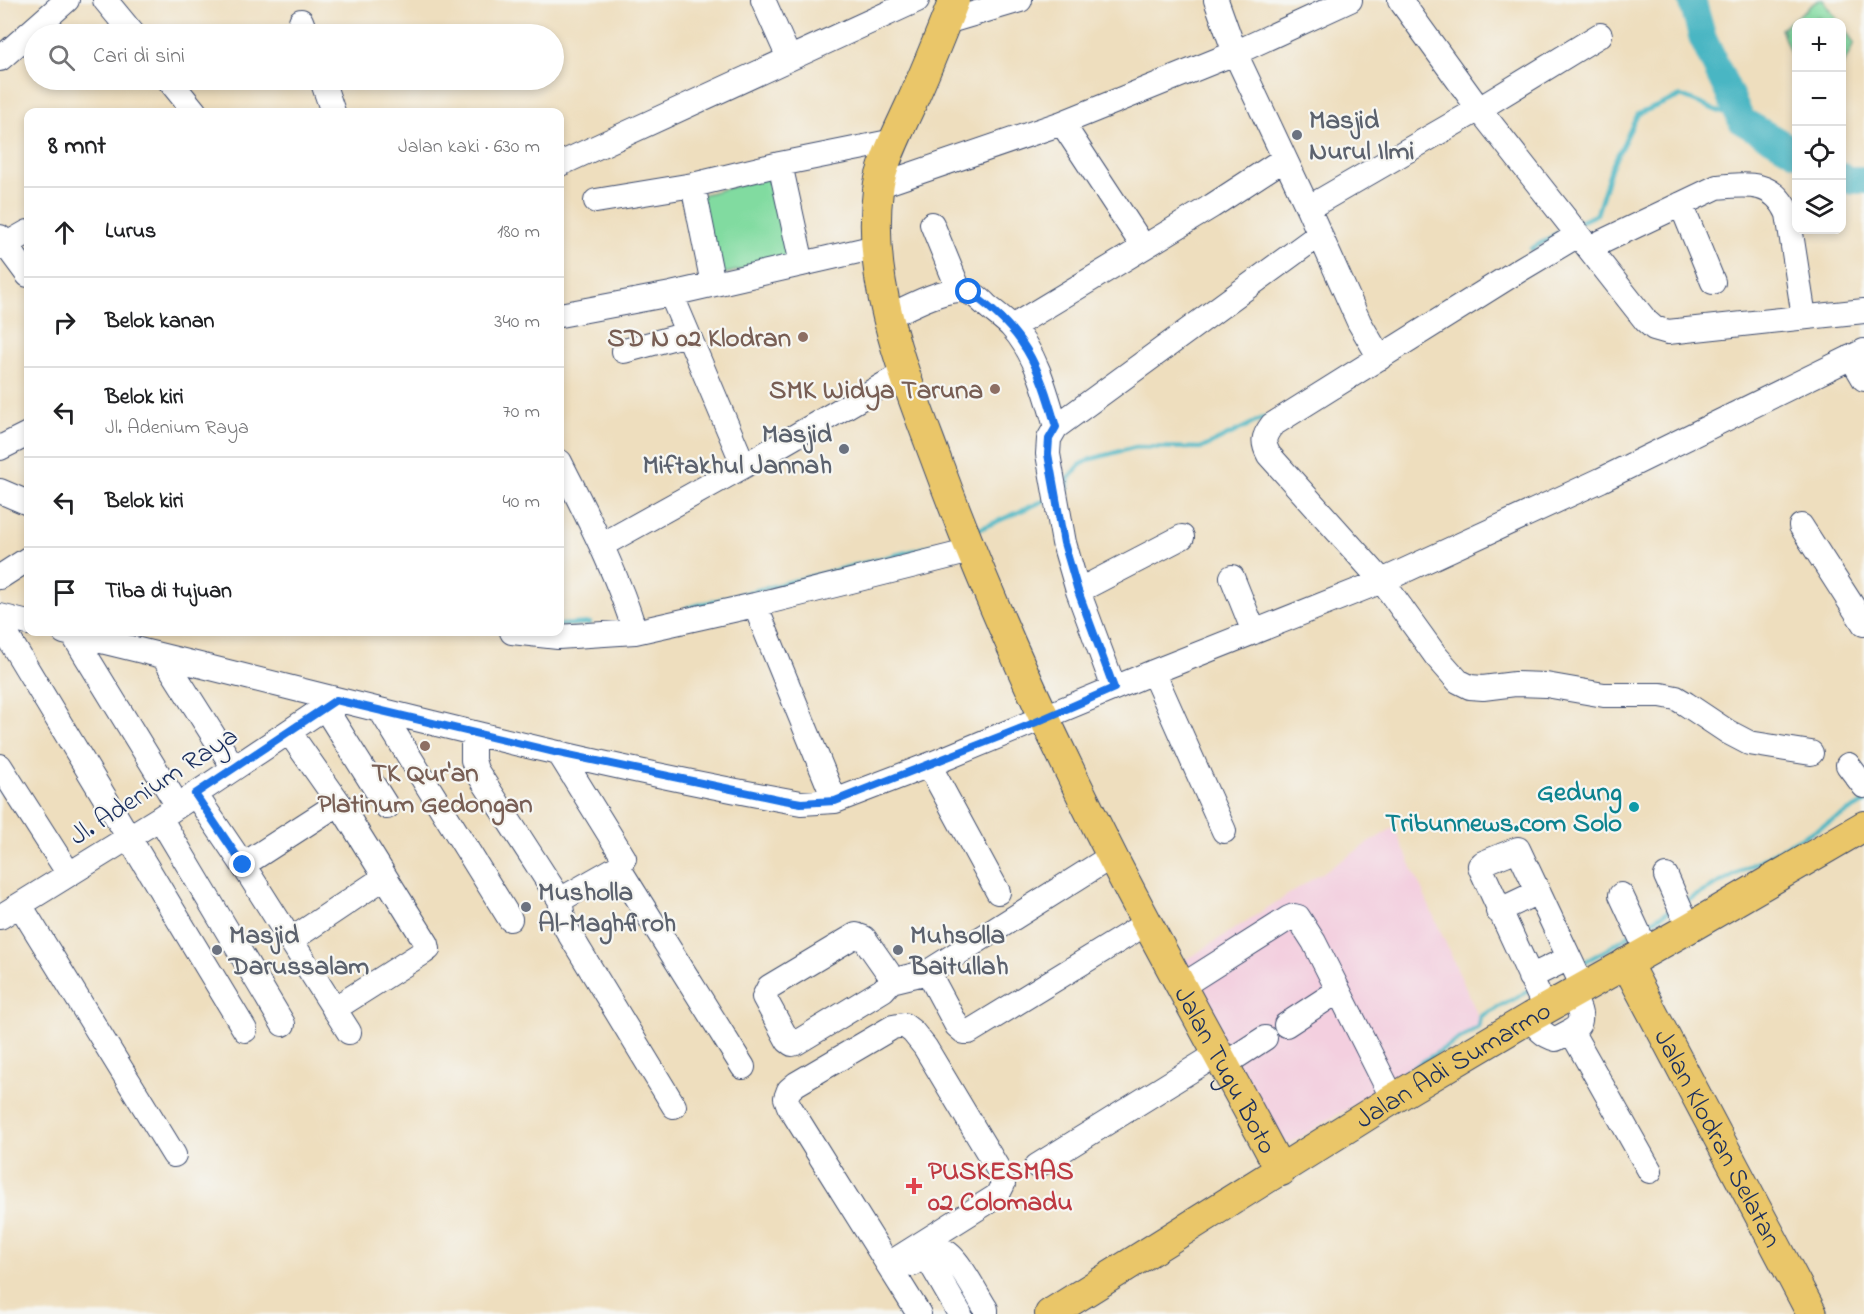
<!DOCTYPE html>
<html lang="id">
<meta charset="utf-8">
<style>
:root{--surface:#fff;--page:#f6f6f6;--text:#202124;--muted:#757577;--line:#e0e0e0}
body{margin:0;font-family:"Indie Flower",sans-serif;background:var(--page);color:var(--text)}
.controls{position:absolute;right:18px;top:18px;display:grid;overflow:hidden;border-radius:12px;box-shadow:0 3px 9px #0003}
.controls button{width:54px;height:54px;display:grid;place-items:center;padding:0;border:0;border-bottom:2px solid var(--line);background:var(--surface);color:var(--text);font:30px sans-serif}
.stop{position:absolute;width:18px;height:18px;margin:-14px;border:4px solid #1a73e8;border-radius:50%;background:#fff}
.stop.end{background:#1a73e8;border-color:#fff;box-shadow:0 2px 6px #0008}
.list{margin:0;padding:0;list-style:none}
h2{display:flex;justify-content:space-between;align-items:center;height:78px;margin:0;padding:0 24px;font-size:26px}
h2 small{font-size:20px;font-weight:400;color:var(--muted)}
.list li{display:grid;grid-template-columns:39px 1fr auto;gap:18px;align-items:center;box-sizing:border-box;height:90px;padding:0 24px;border-top:2px solid var(--line)}
.list b{display:block;font-size:22px;white-space:nowrap}
.list p{margin:0;font-size:20px;white-space:nowrap;color:var(--muted)}
.list em{font-size:20px;font-style:normal;color:var(--muted)}
.icon{flex:none;width:33px;height:33px;fill:none;stroke:currentColor;stroke-width:2;stroke-linecap:round;stroke-linejoin:round}
.map{position:relative;flex:none;width:1864px;height:1314px;overflow:hidden}
.search{position:absolute;background:var(--surface);box-shadow:0 3px 9px #0003;left:24px;top:24px;width:540px;height:66px;display:flex;align-items:center;gap:15px;box-sizing:border-box;padding:0 21px;border-radius:33px;color:var(--muted);font-size:22px}
.panel{position:absolute;background:var(--surface);box-shadow:0 3px 9px #0003;left:24px;top:108px;width:540px;height:528px;border-radius:12px}
.map>svg:first-child{display:block}
.built{fill:#f3cfdf}
.grass{fill:#81dba0;stroke:#4e857f;stroke-width:1.5}
.cemetery{fill:url(#cemetery-stones);stroke:#4e857f;stroke-width:1.5}
.lines{fill:none;stroke-linecap:round;stroke-linejoin:round}
.stream{stroke:#48b6c3;stroke-width:4.5}
.river{stroke:#48b6c3;stroke-width:28}
.minor-casing{stroke:#3b496c;stroke-width:26}
.major-casing{stroke:#3b496c;stroke-width:32}
.minor{stroke:#fff;stroke-width:24}
.major{stroke:#eac669;stroke-width:30}
.route{stroke:#1a73e8;stroke-width:8}
.worship-dot{fill:#6b7280;stroke:#f6f6f2;stroke-width:2}
.education-dot{fill:#8d6e63;stroke:#f6f6f2;stroke-width:2}
.culture-dot{fill:#0f9aa8;stroke:#f6f6f2;stroke-width:2}
.health-dot{fill:#e0444e;stroke:#f6f6f2;stroke-width:2}
.labels{text-anchor:middle;stroke-width:4.5;stroke-linejoin:round;paint-order:stroke}
.worship-label{font-size:27px;font-weight:bold;fill:#5b616d;stroke:#f6f6f2;text-anchor:start}
.education-label{font-size:27px;font-weight:bold;fill:#785e54;stroke:#f6f6f2;text-anchor:end}
.street-label{font-size:27px;fill:#1b2f5e;stroke:#f6f6f2}
.culture-label{font-size:27px;font-weight:bold;fill:#0d838f;stroke:#f6f6f2;text-anchor:end}
.health-label{font-size:27px;font-weight:bold;fill:#be3a42;stroke:#f6f6f2;text-anchor:start}
</style>
<div class="map">
<svg width="1864" height="1314" viewBox="0 0 1864 1314">
<defs>
<pattern id="cemetery-stones" width="16" height="16" patternUnits="userSpaceOnUse" patternTransform="scale(1.5)"><rect width="16" height="16" fill="#81dba0"/><path d="M2 7V4a2 2 0 0 1 4 0v3zM10 15v-3a2 2 0 0 1 4 0v3z" fill="#6fbc8c"/></pattern>
</defs>
<rect width="100%" height="100%" fill="#f6f6f2"/>
<filter id="ink" filterUnits="userSpaceOnUse"><feTurbulence type="fractalNoise" baseFrequency=".0167" numOctaves="2"/><feDisplacementMap in="SourceGraphic" scale="12" xChannelSelector="R" yChannelSelector="G"/><feConvolveMatrix kernelMatrix="1 2 1 2 8 2 1 2 1" color-interpolation-filters="sRGB"/></filter>
<filter id="wash" filterUnits="userSpaceOnUse"><feTurbulence type="fractalNoise" baseFrequency=".008" numOctaves="4" result="noise"/><feDisplacementMap in="SourceGraphic" scale="24" xChannelSelector="R" yChannelSelector="G"/><feGaussianBlur stdDeviation="1.35" result="paint"/><feColorMatrix in="noise" values="0 0 0 0 0 0 0 0 0 0 0 0 0 0 0 0 0 1.4 0 .05"/><feComposite in="paint" operator="in"/></filter>
<g filter="url(#wash)">
<rect width="100%" height="100%" fill="#eedebe"/>
<path class="built" d="M1394,827L1483,1027L1290,1143L1280,1140L1178,965Z"/>
<path class="grass" d="M778,175L794,257L715,276L697,196Z"/>
<path class="cemetery" d="M1818,0H1823L1839,22H1796V68L1781,29Z
M1842,25L1854,43L1842,68Z"/>
<g class="lines">
<path class="stream" d="M1578,223L1597,214L1611,168L1638,114L1681,96L1742,121
M1531,249L1565,229
M1061,493L1067,490L1069,478L1080,465L1091,459L1136,447L1202,448L1265,417
M973,532L1048,499
M687,608L955,540
M560,625L590,623
M1685,902L1864,803
M1643,926L1672,909
M1579,965L1608,949L1631,934
M1397,1078L1479,1027L1481,1016L1529,991"/>
<path class="river" d="M1692,0L1703,39L1742,121L1796,152
M1842,177L1847,180H1864"/>
</g>
</g>
<g filter="url(#ink)">
<g class="lines">
<defs>
<path id="minor" d="M105,0L133,34
M763,0L789,58
M1350,0L1235,53L1308,208L1359,322L1380,358
M1400,0L1479,109L1646,321L1654,328L1668,332L1864,311
M301,21L306,34
M946,22L1020,0
M0,59L67,0
M169,80L195,112
M322,80L333,112
M1062,123L1143,246
M560,164L917,0
M780,164L802,264
M693,185L713,284
M878,186L1062,123L1235,53L1216,0
M596,201L693,185L780,164L894,141
M1681,204L1713,282
M1308,208L1479,109L1600,35
M932,224L959,290
M1578,235L1521,269L1272,425C1263,437 1262,442 1269,455L1382,581L1436,656L1458,681L1470,687L1483,688L1515,684L1546,685L1604,695H1661L1676,698L1686,704L1728,732L1749,743L1811,753
M0,237L28,275
M0,248L28,232
M1589,248L1717,187C1748,184 1774,181 1788,214L1804,317
M671,294L744,466
M560,315L671,294L876,247
M889,316C909,307 936,292 958,290C969,289 979,298 986,305C994,312 1003,318 1011,326C1036,353 1046,392 1056,427L1049,439L1048,454L1064,543L1078,591L1114,688
M1012,327L1212,206L1284,159
M624,351L687,334
M1851,357L1864,379
M1056,427L1320,234
M0,448L28,434
M560,462C588,518 617,572 635,632
M0,491L28,503
M1801,526L1864,624
M602,545L744,466L904,373
M0,577L28,559
M1232,577L1254,632
M1078,591L1182,537
M755,605L835,801
M0,616L28,623
M0,624L245,1030
M64,632C309,690 552,759 801,803L835,801L929,765L1153,672L1382,581L1601,480L1864,351
M512,632L558,637L635,632L755,605L971,551
M72,633L178,806
M163,656L234,768
M1153,672L1224,831
M325,708L387,807
M381,711L510,919
M289,732L339,803L427,944L428,949L424,952L334,1009
M473,733V760L476,770L560,900L564,925L674,1106
M559,753L624,858L618,867L560,900
M929,765L998,892
M1848,765L1864,786
M0,766L69,874
M195,794L243,865L349,1032
M160,818L283,1024
M243,865L339,803
M618,867L743,1067
M1666,876L1689,928
M1621,895L1647,951
M20,905L174,1155
M1498,911L1538,892
M0,917L160,818L336,700
M291,940L385,877
M928,972L957,1026L964,1032H969L1147,923
M1530,977L1569,958
M891,981L890,975L864,938L856,935L769,987L764,997L788,1041L792,1044L796,1043L883,990L891,981L928,972L1112,856
M1182,986L1289,918L1294,916L1298,917L1314,942L1393,1099
M1571,993C1579,1007 1587,1022 1571,1031L1650,1171
M1545,1008L1481,869L1480,866L1483,863L1518,849L1583,987
M1531,1017C1537,1028 1543,1036 1556,1039L1571,1031
M1286,1025L1338,991
M1225,1064L1265,1038
M1037,1166L1219,1053
M927,1257L960,1314
M889,1264L997,1196L1003,1184L998,1169L925,1047L913,1032L904,1025L893,1027L796,1084L789,1090L786,1098L789,1106L919,1314
M913,1264C920,1261 936,1249 944,1251C957,1255 978,1297 986,1309V1314"/>
<g id="major">
<path id="s1" d="M954,0C940,36 926,71 910,106C900,128 880,167 878,190C866,284 905,376 937,462C987,598 1048,731 1114,860C1168,965 1226,1067 1281,1171"/>
<path id="s2" d="M1626,963L1812,1314"/>
<path id="s3" d="M1050,1314L1393,1099L1531,1017L1689,928L1864,826"/>
</g>
</defs>
<use href="#minor" class="minor-casing"/>
<use href="#major" class="major-casing"/>
<use href="#minor" class="minor"/>
<use href="#major" class="major"/>
</g>
</g>
<g class="lines" filter="url(#ink)">
<path class="route" d="M243,865L195,794L336,700L559,753L778,799L801,803L835,801L1027,726L1114,688L1078,591L1064,543L1048,454L1049,439L1056,427C1038,363 1025,331 969,292"/>
</g>
<g class="worship-dot">
<circle cx="1297" cy="135" r="6"/>
<circle cx="844" cy="449" r="6"/>
<circle cx="526" cy="907" r="6"/>
<circle cx="217" cy="950" r="6"/>
<circle cx="898" cy="950" r="6"/>
</g>
<g class="education-dot">
<circle cx="803" cy="337" r="6"/>
<circle cx="995" cy="389" r="6"/>
<circle cx="425" cy="746" r="6"/>
</g>
<circle class="culture-dot" cx="1634" cy="807" r="6"/>
<path class="health-dot" d="M911 1177h6v6h6v6h-6v6h-6v-6h-6v-6h6z"/>
<g class="labels">
<g class="worship-label">
<text x="1309" y="128">Masjid<tspan x="1309" dy="31">Nurul Ilmi</tspan></text>
<text x="832" y="442" text-anchor="end">Masjid<tspan x="832" dy="31">Miftakhul Jannah</tspan></text>
<text x="538" y="900">Musholla<tspan x="538" dy="31">Al-Maghfiroh</tspan></text>
<text x="229" y="943">Masjid<tspan x="229" dy="31">Darussalam</tspan></text>
<text x="910" y="943">Muhsolla<tspan x="910" dy="31">Baitullah</tspan></text>
</g>
<g class="education-label">
<text x="791" y="346">SD N 02 Klodran</text>
<text x="983" y="398">SMK Widya Taruna</text>
<text x="425" y="781" text-anchor="middle">TK Qur'an<tspan x="425" dy="31">Platinum Gedongan</tspan></text>
</g>
<g class="street-label">
<text transform="translate(153 785) rotate(-33)" y="9">Jl. Adenium Raya</text>
<text dy="9" stroke="none"><textPath href="#s3" startOffset="474">Jalan Adi Sumarmo</textPath></text>
<text dy="9" stroke="none"><textPath href="#s1" startOffset="1160">Jalan Tugu Boto</textPath></text>
<text dy="9" stroke="none"><textPath href="#s2" startOffset="198">Jalan Klodran Selatan</textPath></text>
</g>
<g class="culture-label">
<text x="1622" y="800">Gedung<tspan x="1622" dy="31">Tribunnews.com Solo</tspan></text>
</g>
<g class="health-label">
<text x="928" y="1179">PUSKESMAS<tspan x="928" dy="31">02 Colomadu</tspan></text>
</g>
</g>
</svg>
<div class="controls">
<button>+</button>
<button>−</button>
<button><svg class="icon" aria-label="locate" viewBox="0 0 24 24"><circle cx="12" cy="12" r="6"/><path d="M12 2v4M12 18v4M2 12h4M18 12h4"/></svg></button>
<button><svg class="icon" aria-label="layers" viewBox="0 0 24 24"><path d="M12 4l9 5-9 5-9-5zM3 14l9 5 9-5"/></svg></button>
</div>
<div class="stop" style="left:969px;top:292px"></div>
<div class="stop end" style="left:243px;top:865px"></div>
<div class="search"><svg class="icon" aria-label="search" viewBox="0 0 24 24"><circle cx="10" cy="10" r="6"/><path d="M15 15l6 6"/></svg>Cari di sini</div>
<section class="panel">
<h2>8 mnt<small>Jalan kaki · 630 m</small></h2>
<ul class="list">
<li><svg class="icon" aria-label="ahead" viewBox="0 0 24 24"><path d="M12 20V5M6 11l6-6 6 6"/></svg><div><b>Lurus</b></div><em>180 m</em></li>
<li><svg class="icon" aria-label="right" viewBox="0 0 24 24"><path d="M7 20v-9h11M14 6l5 5-5 5"/></svg><div><b>Belok kanan</b></div><em>340 m</em></li>
<li><svg class="icon" aria-label="left" viewBox="0 0 24 24"><path d="M17 20v-9H6M10 6l-5 5 5 5"/></svg><div><b>Belok kiri</b><p>Jl. Adenium Raya</p></div><em>70 m</em></li>
<li><svg class="icon" aria-label="left" viewBox="0 0 24 24"><path d="M17 20v-9H6M10 6l-5 5 5 5"/></svg><div><b>Belok kiri</b></div><em>40 m</em></li>
<li><svg class="icon" aria-label="arrive" viewBox="0 0 24 24"><path d="M6 21V4h12l-3 4 3 4H6"/></svg><div><b>Tiba di tujuan</b></div></li>
</ul>
</section>
</div>
